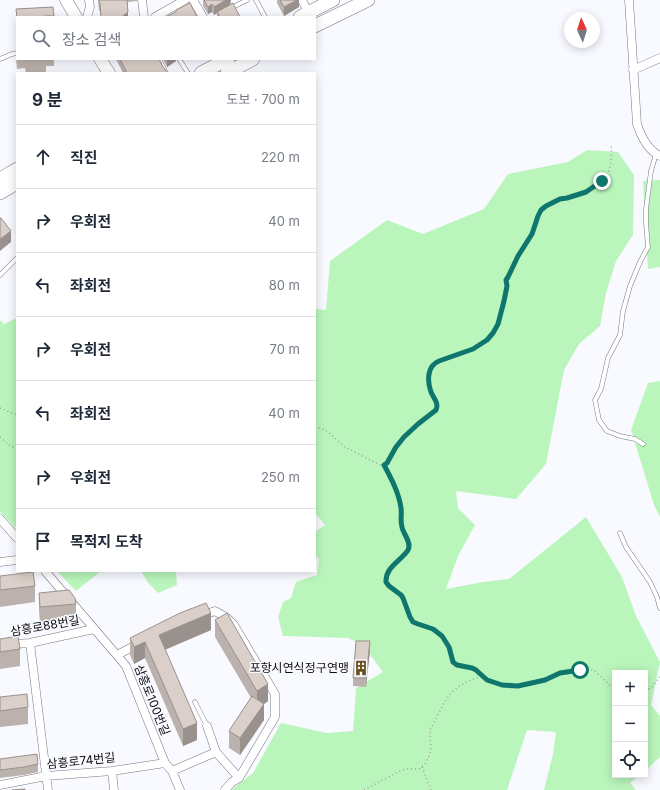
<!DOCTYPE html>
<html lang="ko">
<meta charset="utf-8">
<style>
:root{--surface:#fff;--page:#f2f2f3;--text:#1f2937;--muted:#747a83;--line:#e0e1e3}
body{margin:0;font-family:Inter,"Noto Sans KR",sans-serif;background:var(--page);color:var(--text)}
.controls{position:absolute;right:12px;bottom:12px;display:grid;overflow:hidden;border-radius:0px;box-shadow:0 2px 10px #0003}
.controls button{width:36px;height:36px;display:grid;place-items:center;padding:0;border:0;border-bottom:1px solid var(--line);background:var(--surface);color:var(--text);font:20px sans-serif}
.compass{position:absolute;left:564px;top:12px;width:36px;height:36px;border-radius:50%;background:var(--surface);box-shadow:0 2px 10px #0003;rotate:356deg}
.stop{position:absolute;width:12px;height:12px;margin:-9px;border:3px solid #0f766e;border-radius:50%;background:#fff}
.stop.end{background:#0f766e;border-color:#fff;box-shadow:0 1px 4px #0008}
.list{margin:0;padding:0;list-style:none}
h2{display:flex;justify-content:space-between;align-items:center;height:52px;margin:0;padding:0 16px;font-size:17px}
h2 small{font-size:13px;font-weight:400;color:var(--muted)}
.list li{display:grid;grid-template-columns:26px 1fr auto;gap:12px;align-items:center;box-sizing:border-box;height:64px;padding:0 16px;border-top:1px solid var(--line)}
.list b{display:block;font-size:15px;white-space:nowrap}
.list em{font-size:13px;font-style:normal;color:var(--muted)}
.icon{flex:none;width:22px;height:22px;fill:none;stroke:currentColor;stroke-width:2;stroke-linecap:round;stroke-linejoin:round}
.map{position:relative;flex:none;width:660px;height:790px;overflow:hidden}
.search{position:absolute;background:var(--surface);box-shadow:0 2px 10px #0003;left:16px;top:16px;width:300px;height:44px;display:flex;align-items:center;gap:10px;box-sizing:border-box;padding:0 14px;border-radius:0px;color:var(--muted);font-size:15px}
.panel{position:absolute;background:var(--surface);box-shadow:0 2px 10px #0003;left:16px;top:72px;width:300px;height:500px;border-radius:0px}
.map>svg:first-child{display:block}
.green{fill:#baf6bc}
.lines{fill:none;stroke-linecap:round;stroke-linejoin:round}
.lane-casing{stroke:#757881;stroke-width:5}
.street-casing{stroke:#757881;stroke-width:9}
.secondary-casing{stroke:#757881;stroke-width:13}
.primary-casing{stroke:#757881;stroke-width:14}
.path{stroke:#9fa0a5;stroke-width:1.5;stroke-dasharray:1 3;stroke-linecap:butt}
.lane{stroke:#fff;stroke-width:4}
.street{stroke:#fff;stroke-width:8}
.secondary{stroke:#fff;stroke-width:12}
.primary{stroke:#fff;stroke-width:13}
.wall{fill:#bcb2ad}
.shaded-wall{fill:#99918d}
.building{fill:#dbcfc9;stroke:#99918d}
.route{stroke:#0f766e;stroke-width:5}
.labels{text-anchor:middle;stroke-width:3;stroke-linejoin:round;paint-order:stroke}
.street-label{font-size:12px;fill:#0c0d10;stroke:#f9faff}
.poi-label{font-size:12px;fill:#0c0d10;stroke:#f9faff;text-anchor:end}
</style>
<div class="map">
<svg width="660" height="790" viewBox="0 0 660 790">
<rect width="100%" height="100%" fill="#f9faff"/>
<path class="green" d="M587,150L618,152L634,175L633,235L616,261L606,293L600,326L579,344L564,370L546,464L516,499L456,491L458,508L475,525L458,556L446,589L483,582L509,579L586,517L622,577L636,616L660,662L651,705L660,716V757L645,771V673H615V775H640L630,783L636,790H544L553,754L556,732L527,730L507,790H231L253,773L281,723L327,733L353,731L356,688L383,672L363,645L348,638L283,636L278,617L283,602L291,598L296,582L317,575L319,559L315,555V532L325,525L315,513V309L326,310L330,261L387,220L423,234L484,209L508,174L568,162Z
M660,180V267L648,269L643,181Z
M17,318V529L0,512V320L4,324Z
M660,381V517L654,505L631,430L648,383Z
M57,571H101L76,591Z
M141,571H176L177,585L158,593L148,583Z"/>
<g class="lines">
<defs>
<path id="lane" d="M256,0L265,17
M231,8L247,0
M0,59L12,54L17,53
M159,59L166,73
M179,59L188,73
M0,275L17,258
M643,444L635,439L620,436L607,431L599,420L595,400L601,389L608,358L620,335L623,311L630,286L640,262L648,247L646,223V209L651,171L656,154
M620,533L626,547L650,582L657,597L660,608
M195,702L207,726"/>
<path id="street" d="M142,0L144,17
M193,0L203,17
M302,0L308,12
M629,0L637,124C641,136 647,150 660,156
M87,17L90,7L89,0
M155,17L185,0
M633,70L660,58
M0,519L17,538
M0,562L17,560
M45,571L126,666L165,763L172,771L180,790
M201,616L215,611L227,618L234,625L275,694V717L239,778L232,782L225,790
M30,643L48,790
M0,645L30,643L94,629
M117,655L138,644
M216,752L239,778
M112,771L114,790
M172,771L216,752L207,726
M0,785L46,776L112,771L165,763"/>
<path id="secondary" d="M66,0L76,17
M100,59L109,73"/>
<path id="primary" d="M300,17L333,0
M315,26L368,0
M201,73L228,59
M227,73L253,59
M0,179L17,169
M0,193L17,183"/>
</defs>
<use href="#lane" class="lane-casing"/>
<use href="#street" class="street-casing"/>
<use href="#secondary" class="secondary-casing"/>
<use href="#primary" class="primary-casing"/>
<path class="path" d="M0,408L17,415
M315,426L327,431L345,447L372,461L381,465L387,463L396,447L404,437L418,424L434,413L438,407C437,401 433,397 431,392C427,381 427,366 439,361C457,354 486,348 496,329C501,318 503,303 506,291C507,287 506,283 507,279C511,262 525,249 532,234C536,227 536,218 541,211C544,207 555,200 561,199C563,198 565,199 567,198C575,197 583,193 590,190C594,187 599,185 602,181C612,172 612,156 611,144
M0,437L9,445L17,449
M385,465C391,478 399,495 401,509C402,515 400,521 402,527C403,535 412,542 408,550C402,560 385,568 386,583C391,589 400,592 404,599C407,606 407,616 413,622C420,628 431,626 438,632C443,637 448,644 450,650C451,654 450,659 453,662C457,668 467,666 473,668C479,671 482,676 487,679C495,684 511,687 520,686C545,683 567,666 594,670L615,690
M645,691L652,687L660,677
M422,767L431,790
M364,790L400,771L406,769H419L422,767L425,764L430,754L431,750L430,730L445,701L452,692L461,685L467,682L482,676"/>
<use href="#lane" class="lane"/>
<use href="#street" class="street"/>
<use href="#secondary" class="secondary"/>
<use href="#primary" class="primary"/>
</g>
<path class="wall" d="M98,0H137V1L128,2V17H101L100,11H99Z
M203,0H231L230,5L240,17H217V13L214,15L212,12L208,14L203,6Z
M277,0H299V7L284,16L277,3Z
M53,7L54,17H17V59H54V66H46V73H26L25,68L17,69L16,59V9Z
M116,59H159L163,67L167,73H123Z
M163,59H176V61L167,67Z
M0,576L35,586V602L0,607Z
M39,593L76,604V620L40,624L39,610Z
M215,620L268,701L264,704V720L240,755L229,748V731L251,698L215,637Z
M211,630L165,650L197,740L183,746L145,658L134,664L130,655V638Z
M0,639L20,649V666L0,669Z
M370,650L366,687L353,686V678Z
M0,697L28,707V724L0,727Z
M0,759L38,764V772L24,775L0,778Z"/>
<path class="shaded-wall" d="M226,0H231L230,5L217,12V13L214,15V7Z
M297,0H299V7L284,16V7Z
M212,4V12L208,14V7Z
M128,12V17H122Z
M167,59H176V61L167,67Z
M11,231V242L0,251V239Z
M211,613V630L159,652V635Z
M370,641V650L366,687V678Z
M145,642V658L134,664V647Z
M268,684V701L264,704V720L240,755V738L257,708V691Z
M197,723V740L183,746V729Z"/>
<path class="building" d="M99,0H127L128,12L122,17H101L100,3H99Z
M204,0H226L214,7L212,4L208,7Z
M280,0H297L284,7Z
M190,3L197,17H166L176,12V10Z
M233,3L240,17H220L217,12Z
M53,7L54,16H44V17H17V18L16,9Z
M120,59H159L163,67L165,69L167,73H127Z
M0,218H1L11,231L0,239Z
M33,572L35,586L0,590V576Z
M69,590L75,598L76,604L40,607L39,593Z
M206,603L211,613L159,635L197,723L183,729L145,642L134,647L130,638L180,613Z
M227,613L268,684L257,691L215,620Z
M18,636L20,649L0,652V639Z
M356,641H370L366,678H353Z
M27,694L28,707L0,711V697Z
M252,696L264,704L240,738L229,731Z
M37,754L38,764L24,767L0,770V759Z
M25,789V790H12Z"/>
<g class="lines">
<path class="route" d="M580,670L560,673L545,680L518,686L502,685L487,680L476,670L472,668L457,665L453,662L449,647L442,636L433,629L418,624L413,622L410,617L403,598L401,595L389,586L386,582C385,567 402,560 408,550C412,542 403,534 402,527C400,521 402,514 401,508C399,493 391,478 384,465L387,463L396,447L404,437L418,424L436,410C439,403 434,399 431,392C427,381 427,366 439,361L473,349L487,340L493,333L498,324L504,301L507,286L506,280L508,277L518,256L532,234L538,216L541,210L546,206L560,199L567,198L586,192L602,181"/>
</g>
<defs>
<symbol id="building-bare" viewBox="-9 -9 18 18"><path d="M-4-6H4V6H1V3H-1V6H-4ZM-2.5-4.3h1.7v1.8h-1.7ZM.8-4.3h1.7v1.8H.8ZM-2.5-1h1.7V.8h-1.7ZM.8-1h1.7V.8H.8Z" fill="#6a5122" stroke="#f9faff" stroke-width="2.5" paint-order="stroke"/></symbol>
</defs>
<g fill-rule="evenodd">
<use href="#building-bare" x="350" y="657" width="22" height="22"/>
</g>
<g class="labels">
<g class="street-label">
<text transform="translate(45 626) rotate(-10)" y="4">삼흥로88번길</text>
<text transform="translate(152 700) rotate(68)" y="4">삼흥로100번길</text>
<text transform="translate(81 761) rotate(-6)" y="4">삼흥로74번길</text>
</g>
<g class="poi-label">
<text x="349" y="672">포항시연식정구연맹</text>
</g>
</g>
</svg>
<div class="controls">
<button>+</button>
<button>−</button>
<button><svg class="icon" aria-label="locate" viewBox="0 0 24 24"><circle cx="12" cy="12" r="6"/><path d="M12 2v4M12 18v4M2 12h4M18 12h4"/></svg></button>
</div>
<svg class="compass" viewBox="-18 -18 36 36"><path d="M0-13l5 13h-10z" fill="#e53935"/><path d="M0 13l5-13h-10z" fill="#747a83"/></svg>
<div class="stop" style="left:580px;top:670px"></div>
<div class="stop end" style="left:602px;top:181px"></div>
<div class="search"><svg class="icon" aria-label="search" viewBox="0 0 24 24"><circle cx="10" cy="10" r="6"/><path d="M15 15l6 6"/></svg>장소 검색</div>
<section class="panel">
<h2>9 분<small>도보 · 700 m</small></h2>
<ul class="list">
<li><svg class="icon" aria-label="ahead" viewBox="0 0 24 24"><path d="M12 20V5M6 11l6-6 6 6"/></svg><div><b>직진</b></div><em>220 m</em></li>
<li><svg class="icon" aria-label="right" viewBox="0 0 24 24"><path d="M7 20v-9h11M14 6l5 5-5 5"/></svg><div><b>우회전</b></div><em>40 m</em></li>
<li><svg class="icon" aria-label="left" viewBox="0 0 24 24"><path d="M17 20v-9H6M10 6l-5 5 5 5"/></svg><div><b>좌회전</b></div><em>80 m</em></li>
<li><svg class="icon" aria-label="right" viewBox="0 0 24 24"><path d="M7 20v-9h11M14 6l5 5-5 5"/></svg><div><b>우회전</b></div><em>70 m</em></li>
<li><svg class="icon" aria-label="left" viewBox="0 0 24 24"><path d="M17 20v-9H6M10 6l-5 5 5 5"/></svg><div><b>좌회전</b></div><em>40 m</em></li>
<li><svg class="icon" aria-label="right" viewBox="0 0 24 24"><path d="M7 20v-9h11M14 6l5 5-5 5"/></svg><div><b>우회전</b></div><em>250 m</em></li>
<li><svg class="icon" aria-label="arrive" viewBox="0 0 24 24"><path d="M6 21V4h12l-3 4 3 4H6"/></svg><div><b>목적지 도착</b></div></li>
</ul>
</section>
</div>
